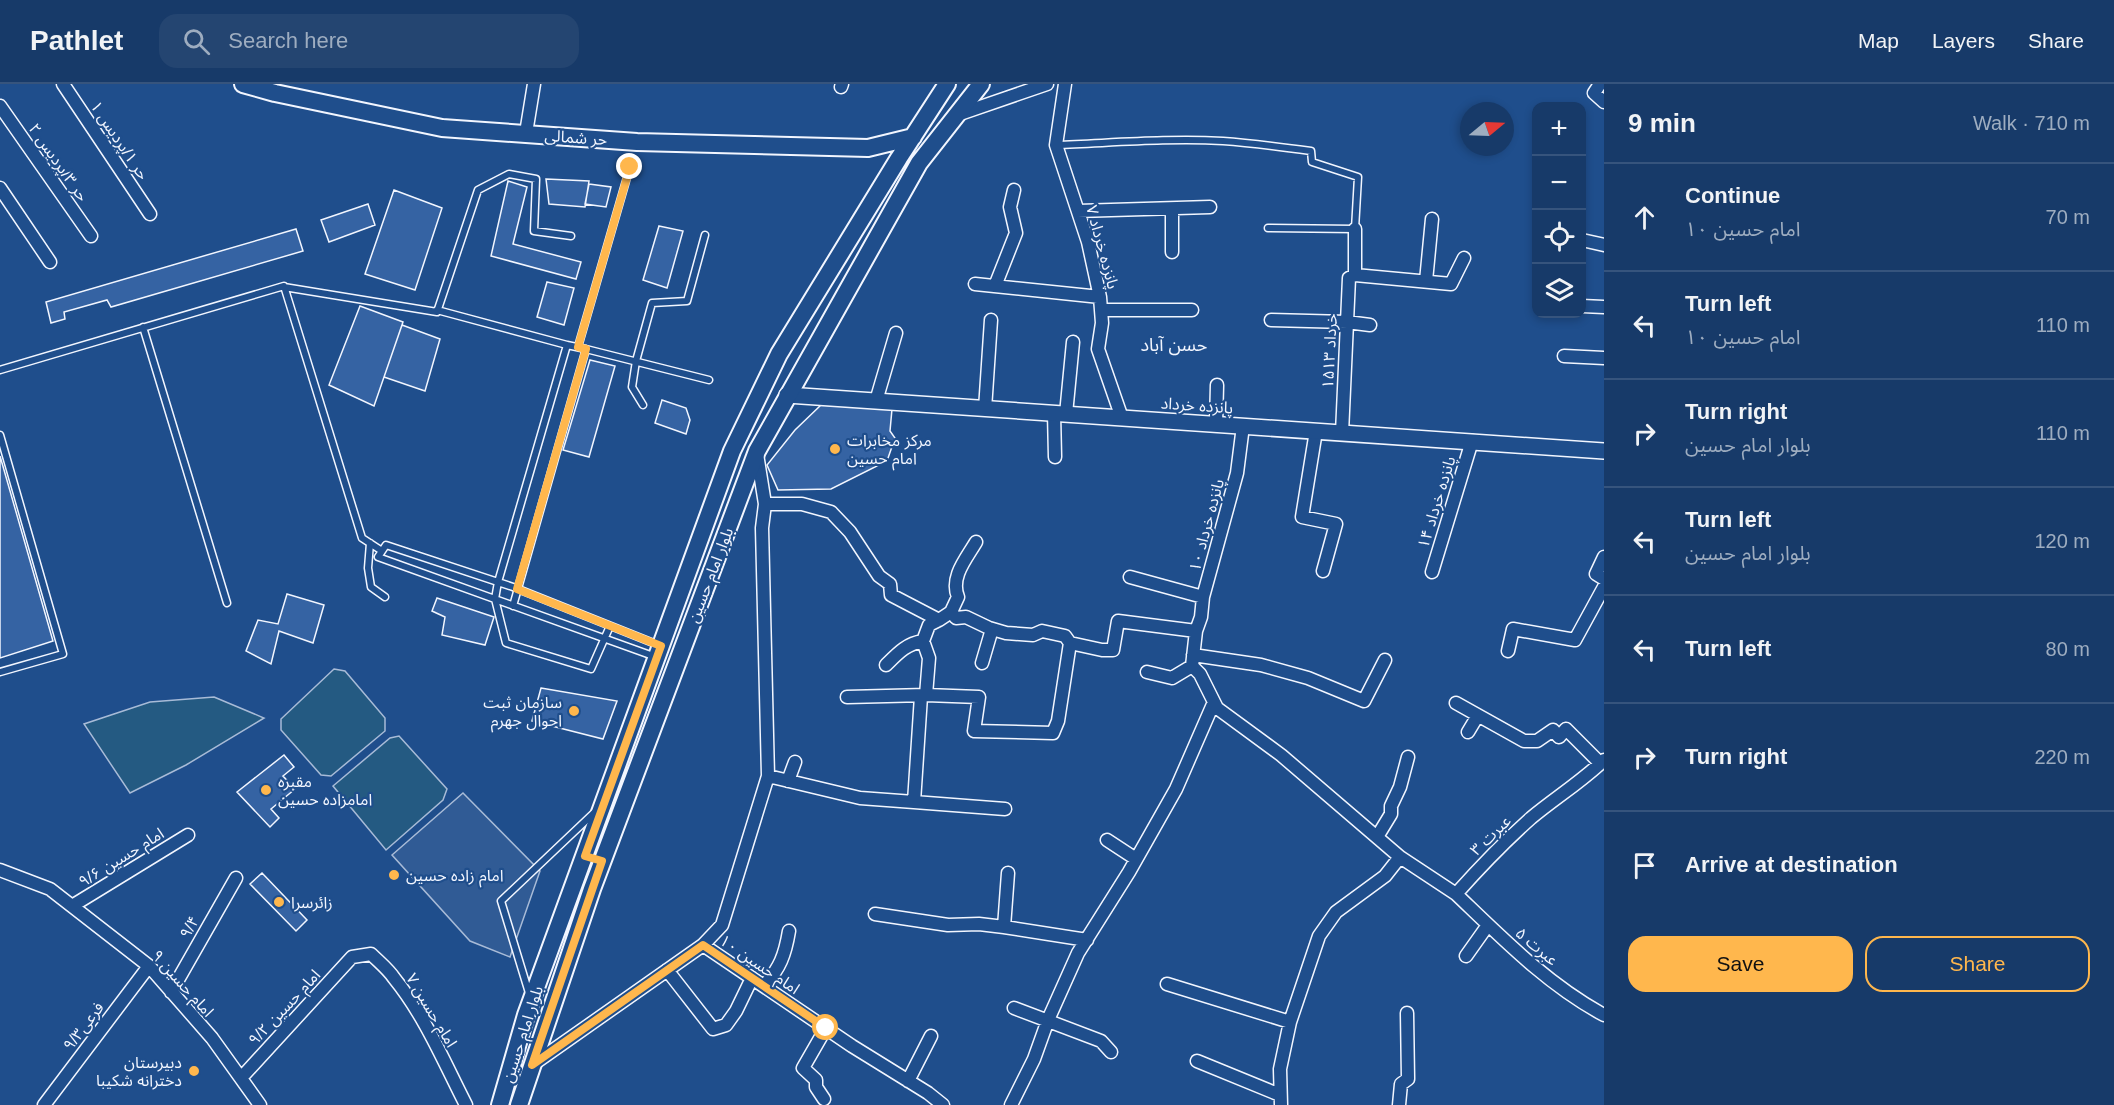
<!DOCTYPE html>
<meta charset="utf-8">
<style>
:root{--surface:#173a69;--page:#244571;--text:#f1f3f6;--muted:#9eadc0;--line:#36547d;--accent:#ffb74d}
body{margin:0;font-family:Helvetica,"Noto Sans Arabic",sans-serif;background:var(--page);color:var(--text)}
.controls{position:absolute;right:18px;top:18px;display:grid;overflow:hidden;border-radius:12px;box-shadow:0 3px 9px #0003}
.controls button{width:54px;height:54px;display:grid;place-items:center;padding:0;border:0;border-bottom:2px solid var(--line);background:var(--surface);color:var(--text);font:30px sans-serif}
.compass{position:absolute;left:1460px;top:18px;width:54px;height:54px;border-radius:50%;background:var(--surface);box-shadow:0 3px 9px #0003;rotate:71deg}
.stop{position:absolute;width:18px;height:18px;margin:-14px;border:4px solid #ffb74d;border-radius:50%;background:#fff}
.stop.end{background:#ffb74d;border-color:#fff;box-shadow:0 2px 6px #0008}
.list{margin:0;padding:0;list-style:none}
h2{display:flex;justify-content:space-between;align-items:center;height:78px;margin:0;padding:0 24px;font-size:26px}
h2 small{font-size:20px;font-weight:400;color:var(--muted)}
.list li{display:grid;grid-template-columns:39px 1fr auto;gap:18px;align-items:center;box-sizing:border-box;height:108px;padding:0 24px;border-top:2px solid var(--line)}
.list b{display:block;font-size:22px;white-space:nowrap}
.list p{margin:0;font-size:20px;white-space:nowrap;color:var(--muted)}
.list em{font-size:20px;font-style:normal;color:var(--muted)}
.actions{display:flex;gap:12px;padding:18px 24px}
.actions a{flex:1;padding:14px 0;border:2px solid var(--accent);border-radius:18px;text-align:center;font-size:21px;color:var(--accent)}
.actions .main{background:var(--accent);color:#111}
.icon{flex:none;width:33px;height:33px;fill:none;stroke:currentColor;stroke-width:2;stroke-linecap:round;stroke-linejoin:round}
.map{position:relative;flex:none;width:1604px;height:1021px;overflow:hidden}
header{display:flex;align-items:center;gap:36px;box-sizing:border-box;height:84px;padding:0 30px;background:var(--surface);border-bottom:2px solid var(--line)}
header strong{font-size:28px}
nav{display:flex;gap:33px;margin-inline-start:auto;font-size:21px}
.search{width:420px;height:54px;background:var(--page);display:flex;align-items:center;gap:15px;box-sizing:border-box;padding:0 21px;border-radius:18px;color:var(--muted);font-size:22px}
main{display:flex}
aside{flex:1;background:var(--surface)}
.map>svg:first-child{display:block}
.green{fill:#245a82;stroke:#a8bbd7;stroke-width:1.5}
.parking{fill:#305b95;stroke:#a8bbd7;stroke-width:1.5}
.building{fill:#3563a3;stroke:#f2f6ff;stroke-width:1.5}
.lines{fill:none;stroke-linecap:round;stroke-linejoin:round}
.service-casing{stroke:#f2f6ff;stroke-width:9}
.minor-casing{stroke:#f2f6ff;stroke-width:15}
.tertiary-casing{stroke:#f2f6ff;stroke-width:18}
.secondary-casing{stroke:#f2f6ff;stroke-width:20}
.service{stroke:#1f4e8c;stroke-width:6}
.minor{stroke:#1f4e8c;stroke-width:12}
.tertiary{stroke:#1f4e8c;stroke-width:15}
.secondary{stroke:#1f4e8c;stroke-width:16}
.route{stroke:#ffb74d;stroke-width:8}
.poi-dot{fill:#ffb74d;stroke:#1f4e8c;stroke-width:2}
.labels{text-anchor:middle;stroke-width:4.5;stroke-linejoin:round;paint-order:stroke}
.street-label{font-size:16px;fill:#f2f6ff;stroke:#1f4e8c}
.poi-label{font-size:16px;fill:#f2f6ff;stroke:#1f4e8c;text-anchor:start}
.neighbourhood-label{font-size:18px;fill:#f2f6ff;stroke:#1f4e8c}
</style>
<header>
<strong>Pathlet</strong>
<div class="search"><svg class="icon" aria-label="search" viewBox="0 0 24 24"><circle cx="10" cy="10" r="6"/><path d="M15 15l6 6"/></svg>Search here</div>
<nav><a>Map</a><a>Layers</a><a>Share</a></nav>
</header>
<main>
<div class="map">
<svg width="1604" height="1021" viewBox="0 0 1604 1021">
<rect width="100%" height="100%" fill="#1f4e8c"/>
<path class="green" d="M334,585L345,587L385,634V647L331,692L321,691L281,646V635Z
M214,613L264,634L186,681L130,709L84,640L150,618Z
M399,652L447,705L443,716L386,766L333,702L390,654Z"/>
<path class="parking" d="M463,709L540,787L510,873L470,857L392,771Z"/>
<path class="building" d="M546,95L589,97L585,123L549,120Z
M508,97L527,103L513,160L581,178L576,195L491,172Z
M589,100L611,103L606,123L585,120Z
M394,106L442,124L415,206L365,190Z
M368,120L375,141L329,158L321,136Z
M659,142L683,147L667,204L643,196Z
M296,145L303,167L111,223L107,216L64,228L65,235L51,239L46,218Z
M547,198L574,204L564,241L537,233Z
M360,222L403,238L374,322L329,301Z
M402,241L440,255L425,307L384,293Z
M590,276L615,282L589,373L563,366Z
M662,316L686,324L690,336L686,350L655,339Z
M821,321L892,325L890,347L895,354L887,377L831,405L778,406L767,381L795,346Z
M0,372L53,557L0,574Z
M287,510L324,521L313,559L279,547L271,580L246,567L258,536L278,540Z
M437,514L494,533L485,561L442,551L445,533L432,527Z
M541,604L617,617L603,655L532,637Z
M284,671L294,683L283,692L295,705L271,725L279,734L270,743L237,708Z
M262,789L307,836L296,847L250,800Z"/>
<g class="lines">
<defs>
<path id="service" d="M1056,61C1112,59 1168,54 1223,57C1252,59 1282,63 1311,67L1312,78L1358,93L1355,145L1268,144
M284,203L437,228L478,106L509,90L536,95L534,147L571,152
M437,226L567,261
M143,243L227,519
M578,263L630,83
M586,265L709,296
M0,286L284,202L362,454L382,467
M643,321L632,303L636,277L652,219L687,217L705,151
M0,351L63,570L0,588
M370,459L368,484L371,503L385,513
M513,522L586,265L567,261L498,498L495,515L506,559L591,585L610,542
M656,573L378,473L386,461L513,503L661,562
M529,909L501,817L596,727"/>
<path id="minor" d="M63,0L150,130
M1065,0L1056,61L1088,158L1100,213L1102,239L1098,265L1122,334
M1600,0L1594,9L1604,18
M841,3L842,0
M0,22L91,152
M957,31L1047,0
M526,49L534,0
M0,104L50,178
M1078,127L1210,123
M1355,145V191L1451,200L1464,174
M1582,156L1604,161
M1172,168V125
M1426,197L1432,135
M975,200L1100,213
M995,202L1016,149L1010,123L1014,106
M1582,222L1604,223
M1101,226H1192
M1271,236L1347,238L1370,241
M1564,272L1604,274
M876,317L896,249
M985,325L991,236
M1054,329L1055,373
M1066,330L1073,258
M1216,340L1217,301
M1316,347L1302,433L1336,440L1323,487
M1342,349L1349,194L1355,191
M765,420H802L831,428L850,448L879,492L890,500L891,511L939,536L951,528L958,513C950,493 966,475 976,458
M1604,473L1596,490L1604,495
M1432,488L1472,357
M1130,493L1203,513
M939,536L929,541L923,557L929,574L926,611L979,613L974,647L1053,649L1058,637L1070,559L1065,552L1042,547L1033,551L1006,549L989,544L966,533L956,534L951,528
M1196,547L1201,533L1203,513L1237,389L1243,342
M1070,559L1102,566H1113L1118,537L1196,547L1192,582L1172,594L1147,588
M1508,567L1513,545L1575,556L1604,503
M1193,571L1261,581L1308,594L1364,617L1385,576
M982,579L992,545
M886,581C898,569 906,560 923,557
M1192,582L1200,590L1214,618
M921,612L914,718L1005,725
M847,613L926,611
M1456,619L1524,657H1537L1553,646L1559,653L1566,645L1600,679
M1468,648L1477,633
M768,692L860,714L914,718
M788,697L795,678
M1377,753L1391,730V722L1400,703L1408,673
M1107,756L1136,775
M0,786L50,805L149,882L212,954L260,1021
M1456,810C1502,854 1548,901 1604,931
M72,822L188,751
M875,830L948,841L979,840L1004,843L1087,856
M1004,843L1008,789
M703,861L722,841L768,692L762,444L765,420L757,370
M1466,872L1488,841
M667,886L713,945L726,941L736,927L752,894
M1167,900L1290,938
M764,902C780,884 785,871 789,847
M171,908L236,794
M1014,924L1101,957L1111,968
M1197,977L1280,1011
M532,981L703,861L852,962L928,1009L943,1021
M241,994L352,873L371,870C379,878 388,885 394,894C425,932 444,978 466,1021
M908,997L931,952
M824,1015L816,1003V996L803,984L826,944
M44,1021L149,882
M1011,1021L1034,975L1048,936L1078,869L1129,788L1176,705L1214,618L1217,624L1281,671L1400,773L1456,810C1480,783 1504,758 1531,734C1555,714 1581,698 1604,676
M1281,1021L1280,985L1290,938L1319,852L1336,828L1385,792L1400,773
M1399,1021L1401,1000L1408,995L1407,929"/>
<path id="tertiary" d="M787,311L1604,367"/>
<path id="secondary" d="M243,0L275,9L442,44L637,58L868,64L913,53
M500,1021L526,931L732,367L779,270L899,74L947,0
M519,1021L592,805L757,367L919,79L981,0"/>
</defs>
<use href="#service" class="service-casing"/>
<use href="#minor" class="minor-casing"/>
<use href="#tertiary" class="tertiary-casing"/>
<use href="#secondary" class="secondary-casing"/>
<use href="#service" class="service"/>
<use href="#minor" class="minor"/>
<use href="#tertiary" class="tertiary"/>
<use href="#secondary" class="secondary"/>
</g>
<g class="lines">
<path class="route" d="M630,83L578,263L586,265L517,505L661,562L585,772L602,777L532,981L703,861L826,944"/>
</g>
<g class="poi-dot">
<circle cx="835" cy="365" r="6"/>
<circle cx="574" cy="627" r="6"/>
<circle cx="266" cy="706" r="6"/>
<circle cx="394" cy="791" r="6"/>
<circle cx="279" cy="818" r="6"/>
<circle cx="194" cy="987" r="6"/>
</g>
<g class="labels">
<g class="street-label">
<text transform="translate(576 53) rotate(4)" y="6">حر شمالی</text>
<text transform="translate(120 56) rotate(56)" y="6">حر ۱/پردیس ۱</text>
<text transform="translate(59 78) rotate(55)" y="6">حر ۳/پردیس ۲</text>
<text transform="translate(1103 163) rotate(75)" y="6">پانزده خرداد ۷</text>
<text transform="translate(1329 267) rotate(-87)" y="6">۱۵خرداد ۱۳</text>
<text transform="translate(1197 321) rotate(4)" y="6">پانزده خرداد</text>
<text transform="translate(1436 418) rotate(-73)" y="6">پانزده خرداد ۱۴</text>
<text transform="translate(1206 441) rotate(-75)" y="6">پانزده خرداد ۱۰</text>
<text transform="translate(710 491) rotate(-69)" y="6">بلوار امام حسین</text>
<text transform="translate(1490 751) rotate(-44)" y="6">عبرت ۳</text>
<text transform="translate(121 773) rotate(-32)" y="6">امام حسین ۹/۶</text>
<text transform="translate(189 843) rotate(-60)" y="6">۹/۴</text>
<text transform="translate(1537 862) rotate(40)" y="6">عبرت ۵</text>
<text transform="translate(760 880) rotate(34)" y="6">امام حسین ۱۰</text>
<text transform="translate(183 899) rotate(48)" y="6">امام حسین ۹</text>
<text transform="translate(284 923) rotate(-47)" y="6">امام حسین ۹/۲</text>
<text transform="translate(432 926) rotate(59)" y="6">امام حسین ۷</text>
<text transform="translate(83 942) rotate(-53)" y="6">فرعی۹/۳</text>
<text transform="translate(522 950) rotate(-72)" y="6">بلوار امام حسین</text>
</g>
<g class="poi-label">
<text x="847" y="362">مرکز مخابرات<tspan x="847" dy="18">امام حسین</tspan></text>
<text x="562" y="624" text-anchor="end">سازمان ثبت<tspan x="562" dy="18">احوال جهرم</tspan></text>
<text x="278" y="703">مقبره<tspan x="278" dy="18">امامزاده حسین</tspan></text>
<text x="406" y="797">امام زاده حسین</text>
<text x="291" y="824">زائرسرا</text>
<text x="182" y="984" text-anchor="end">دبیرستان<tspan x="182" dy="18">دخترانه شکیبا</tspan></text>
</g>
<g class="neighbourhood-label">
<text x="1174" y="267">حسن آباد</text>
</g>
</g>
</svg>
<div class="controls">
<button>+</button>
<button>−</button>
<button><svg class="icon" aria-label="locate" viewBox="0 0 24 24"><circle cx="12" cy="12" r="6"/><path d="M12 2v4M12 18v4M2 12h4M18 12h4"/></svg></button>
<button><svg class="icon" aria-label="layers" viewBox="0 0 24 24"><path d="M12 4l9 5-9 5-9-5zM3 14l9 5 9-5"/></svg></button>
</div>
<svg class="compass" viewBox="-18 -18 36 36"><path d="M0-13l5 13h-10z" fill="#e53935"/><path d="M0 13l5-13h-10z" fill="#9eadc0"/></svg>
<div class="stop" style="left:826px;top:944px"></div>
<div class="stop end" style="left:630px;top:83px"></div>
</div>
<aside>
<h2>9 min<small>Walk · 710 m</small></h2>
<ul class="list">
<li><svg class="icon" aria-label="ahead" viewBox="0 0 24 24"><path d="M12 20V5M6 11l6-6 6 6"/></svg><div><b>Continue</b><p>امام حسین ۱۰</p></div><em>70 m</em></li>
<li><svg class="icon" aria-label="left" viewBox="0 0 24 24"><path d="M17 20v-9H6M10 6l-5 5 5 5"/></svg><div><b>Turn left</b><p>امام حسین ۱۰</p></div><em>110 m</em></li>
<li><svg class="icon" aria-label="right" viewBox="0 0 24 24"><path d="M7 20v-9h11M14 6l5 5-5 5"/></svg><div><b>Turn right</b><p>بلوار امام حسین</p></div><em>110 m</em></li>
<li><svg class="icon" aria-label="left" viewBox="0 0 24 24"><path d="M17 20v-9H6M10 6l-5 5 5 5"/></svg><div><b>Turn left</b><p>بلوار امام حسین</p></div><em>120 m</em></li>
<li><svg class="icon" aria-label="left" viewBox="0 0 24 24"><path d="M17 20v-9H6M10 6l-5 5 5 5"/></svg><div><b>Turn left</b></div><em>80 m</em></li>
<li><svg class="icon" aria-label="right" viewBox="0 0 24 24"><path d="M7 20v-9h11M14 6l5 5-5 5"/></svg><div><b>Turn right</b></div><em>220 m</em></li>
<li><svg class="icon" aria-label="arrive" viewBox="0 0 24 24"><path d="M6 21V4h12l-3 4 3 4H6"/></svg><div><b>Arrive at destination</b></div></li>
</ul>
<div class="actions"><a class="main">Save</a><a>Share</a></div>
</aside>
</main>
